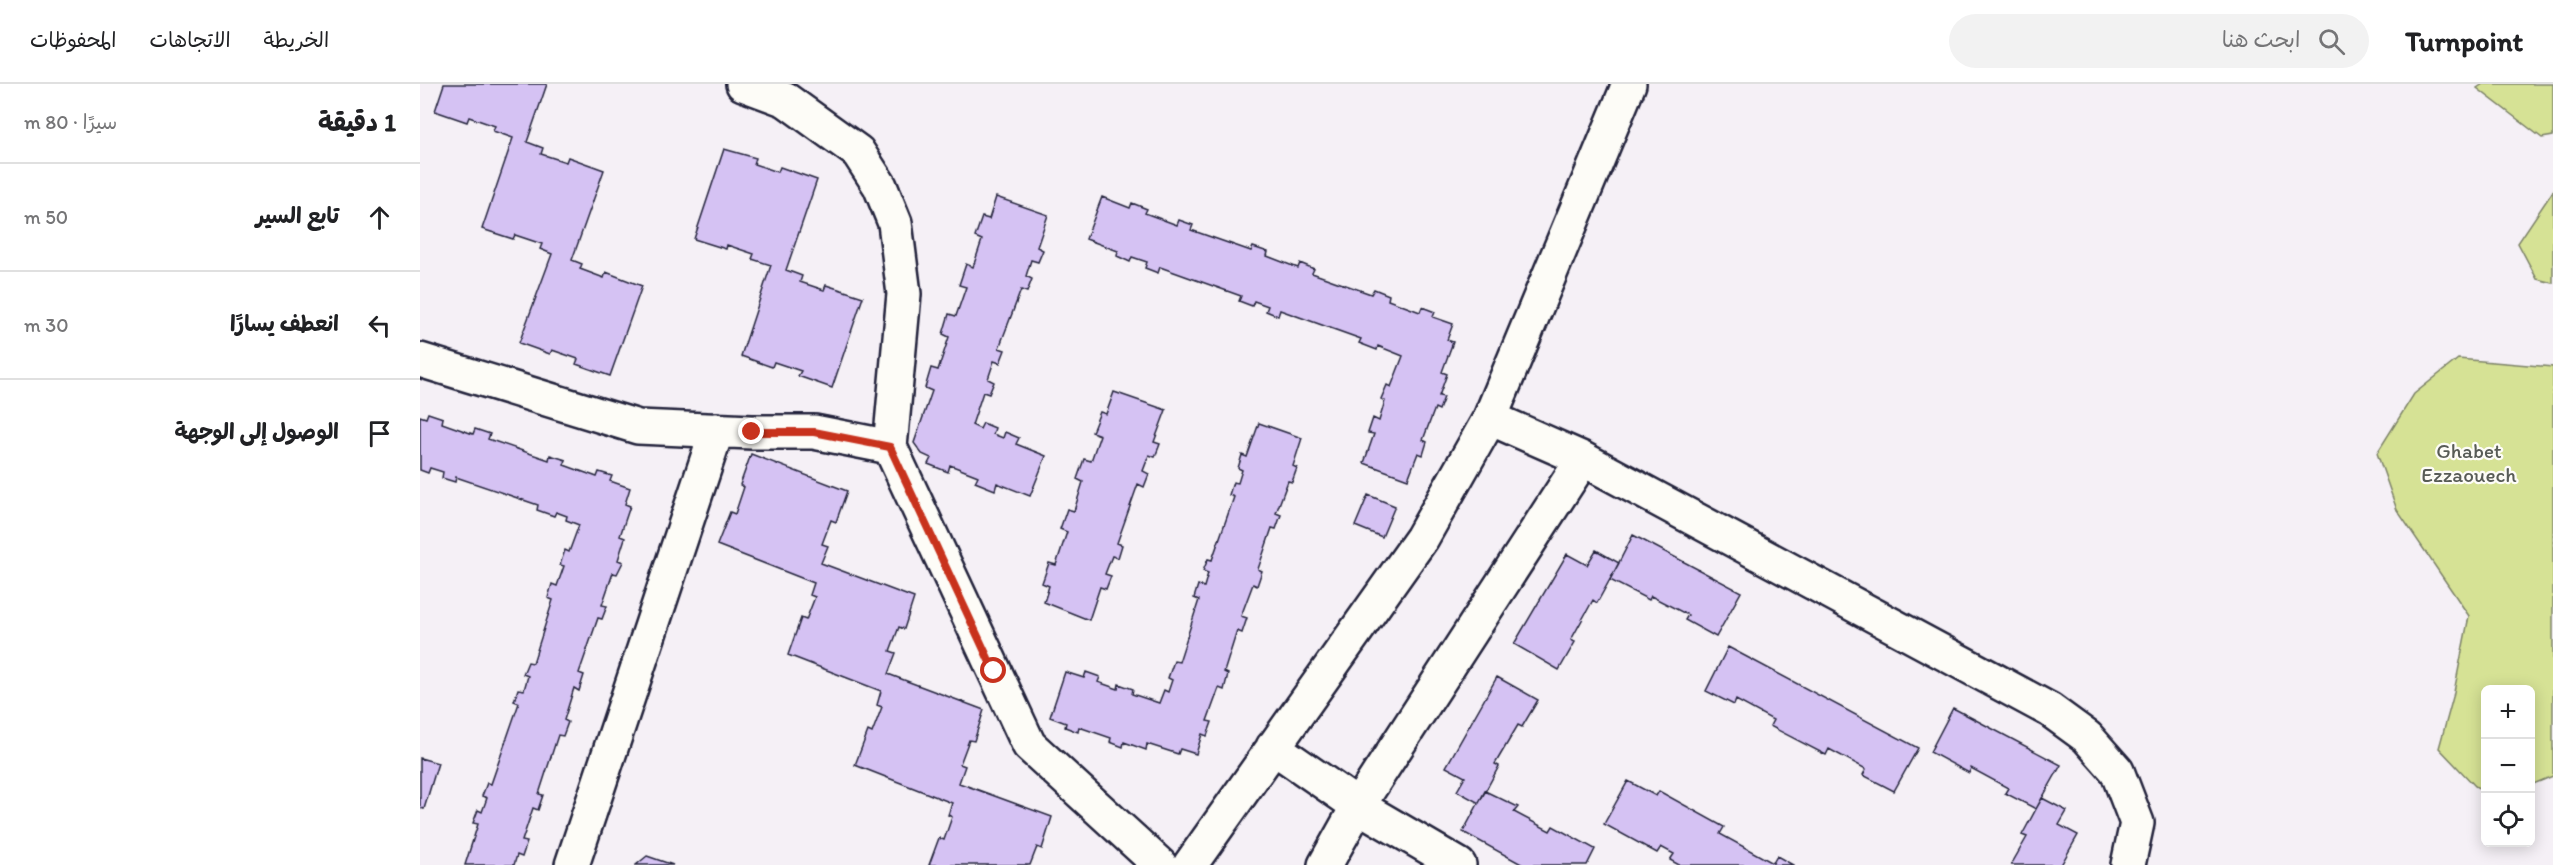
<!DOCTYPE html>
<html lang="ar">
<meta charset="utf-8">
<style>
:root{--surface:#fff;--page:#f2f2f2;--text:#202124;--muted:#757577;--line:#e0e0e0}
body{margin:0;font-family:Itim,"Playpen Sans Arabic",sans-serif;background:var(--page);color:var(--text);direction:rtl}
.controls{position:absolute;right:18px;bottom:18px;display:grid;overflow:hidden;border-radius:9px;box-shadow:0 3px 15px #0003}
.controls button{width:54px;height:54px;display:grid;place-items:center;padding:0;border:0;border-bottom:2px solid var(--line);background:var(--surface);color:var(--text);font:30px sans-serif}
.stop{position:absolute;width:18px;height:18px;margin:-14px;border:4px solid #c8321e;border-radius:50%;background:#fff}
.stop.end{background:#c8321e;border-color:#fff;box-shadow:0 2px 6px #0008}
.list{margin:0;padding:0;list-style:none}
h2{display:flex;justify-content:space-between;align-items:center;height:78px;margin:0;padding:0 24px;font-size:26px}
h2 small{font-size:20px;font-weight:400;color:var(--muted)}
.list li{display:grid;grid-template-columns:39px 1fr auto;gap:18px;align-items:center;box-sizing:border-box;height:108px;padding:0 24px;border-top:2px solid var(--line)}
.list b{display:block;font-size:22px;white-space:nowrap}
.list em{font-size:20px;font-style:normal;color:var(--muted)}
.icon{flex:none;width:33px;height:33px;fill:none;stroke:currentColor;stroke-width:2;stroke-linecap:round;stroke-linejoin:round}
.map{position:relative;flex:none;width:2133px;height:781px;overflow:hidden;direction:ltr}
header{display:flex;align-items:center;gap:36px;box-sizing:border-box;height:84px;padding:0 30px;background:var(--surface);border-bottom:2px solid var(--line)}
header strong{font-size:28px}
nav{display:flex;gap:33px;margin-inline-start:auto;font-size:21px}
.search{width:420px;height:54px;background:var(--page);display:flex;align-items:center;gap:15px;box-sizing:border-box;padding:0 21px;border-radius:33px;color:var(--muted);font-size:22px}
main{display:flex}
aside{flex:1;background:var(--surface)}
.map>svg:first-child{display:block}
.green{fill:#d6e295;stroke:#7c8268;stroke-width:1.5}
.building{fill:#d5c2f3;stroke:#22223b;stroke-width:1.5}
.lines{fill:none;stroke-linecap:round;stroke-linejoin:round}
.minor-casing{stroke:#22223b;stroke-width:38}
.minor{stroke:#fdfcf7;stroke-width:33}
.route{stroke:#c8321e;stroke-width:8}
.labels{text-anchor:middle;stroke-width:4.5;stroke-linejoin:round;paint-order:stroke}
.park-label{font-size:21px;fill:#585c56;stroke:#fdfcf7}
</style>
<header>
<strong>Turnpoint</strong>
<div class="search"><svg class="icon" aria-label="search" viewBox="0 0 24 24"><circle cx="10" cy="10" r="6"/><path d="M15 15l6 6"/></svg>ابحث هنا</div>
<nav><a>الخريطة</a><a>الاتجاهات</a><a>المحفوظات</a></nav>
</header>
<main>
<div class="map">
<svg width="2133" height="781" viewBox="0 0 2133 781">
<rect width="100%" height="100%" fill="#f5f0f6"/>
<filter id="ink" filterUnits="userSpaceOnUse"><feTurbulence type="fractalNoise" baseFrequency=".0167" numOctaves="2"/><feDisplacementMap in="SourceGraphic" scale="12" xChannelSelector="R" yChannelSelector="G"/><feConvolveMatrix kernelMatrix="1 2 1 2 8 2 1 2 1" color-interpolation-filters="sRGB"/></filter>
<g filter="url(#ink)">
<path class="green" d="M2063,0H2133V52L2122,54L2057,4Z
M2133,107V199L2117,195L2098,159Z
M2038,275L2133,283V692L2111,701L2110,606H2066L2065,708L2055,702L2019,664L2033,613L2049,532L1977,426L1957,369L1994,310Z"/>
<path class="building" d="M24,0H127L107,58L123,64L121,70L146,78L148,73L184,86L152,176L162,180L160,185L184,194L186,188L222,202L190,292L156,280L158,275L132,266L130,270L99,259L132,170L120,165L122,160L95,151L93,155L62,145L93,54L73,47L75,42L49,33L47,38L15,27Z
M304,65L336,74L334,80L358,88L360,83L397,96L366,186L382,192L380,198L404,206L406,201L443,213L412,304L378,292L381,287L354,278L352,283L321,272L351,181L332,175L334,170L307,161L306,165L274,155Z
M576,113L628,131L617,163L623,166L618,178L611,176L606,192L612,195L607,208L601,206L579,264L585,266L580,279L574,277L568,295L574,298L569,310L563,308L552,341L560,345L563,339L575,344L573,350L583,354L585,348L599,354L596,360L626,372L610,412L577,399L575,406L555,398L558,392L530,381L528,388L508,380L511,374L502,370L494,359L512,307L505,304L511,284L518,286L529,253L523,250L529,230L536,232L546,203L539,201L546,180L553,183L562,156L555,153L562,133L569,135Z
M682,113L710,124L712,119L727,125L725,129L757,141L759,136L773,141L771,146L831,167L833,163L848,168L847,172L878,184L880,179L894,185L892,189L951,210L954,205L969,211L968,216L1000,228L1002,223L1015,228L1013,233L1033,240L1027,256L1033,258L1022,288L1027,290L1019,312L1024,313L1019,326L1015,324L1003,356L1007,358L1003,371L998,369L988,395L944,379L954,350L948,349L953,334L959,337L965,317L961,315L967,301L971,303L983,272L958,262L957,266L939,259L941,255L860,226L858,232L846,227L848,222L834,217L832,222L819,217L821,212L740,183L738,189L725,184L727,178L712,173L710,178L697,172L698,167L666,155Z
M694,308L746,326L734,358L740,360L735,373L729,371L723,387L729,390L724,403L718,400L697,459L702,461L698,474L692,472L685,490L691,492L686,505L680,503L669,536L624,518L629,502L622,499L629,479L636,481L647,448L640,445L647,425L654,427L663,398L657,395L664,375L671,377L680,351L672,348L680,328L686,330Z
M8,329L23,334L22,339L53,350L55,345L70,350L68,355L129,376L130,371L146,376L144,381L177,393L179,388L192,392L190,397L210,404L205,420L210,422L200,452L205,454L198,476L203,478L197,490L193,489L182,521L187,522L182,535L178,534L159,589L164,591L159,607L154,604L144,636L148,638L143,652L138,651L119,710L123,711L118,726L113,724L102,757L107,758L102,773L97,771L94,781H45L58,740L53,739L58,726L62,728L67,714L62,712L67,699L71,700L99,619L94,617L98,605L104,606L108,592L103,590L108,578L113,579L133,516L128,514L132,500L137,502L144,482L140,481L145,466L149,468L159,441L146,436L147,432L136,428L134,432L117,426L118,421L36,393L35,398L22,394L23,388L10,384L8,389L0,386V332L6,334Z
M839,339L882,354L873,382L877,384L872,398L868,397L856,429L861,431L856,445L852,444L838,485L842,487L837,502L833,500L821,532L827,534L822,549L817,547L804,588L808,590L804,606L799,604L787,637L792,638L787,652L782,650L776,670L760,665L758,670L727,660L726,666L704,658L703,663L690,658L691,654L659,643L658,648L645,643L646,639L630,633L645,588L664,594L666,588L680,593L678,598L698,605L699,600L713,605L712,610L739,619L744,606L748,608L752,596L748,594L754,577L759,578L779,516L774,514L778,501L784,503L788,489L783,487L788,475L792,476L814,413L809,411L813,398L818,399L822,386L818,384L822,371L827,373Z
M331,370L427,407L416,438L411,436L402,460L408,462L401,479L494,514L484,545L479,543L470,567L476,569L468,590L564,626L554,657L549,656L540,680L545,682L539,699L632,733L622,765L617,763L610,781H509L519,754L524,756L532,733L528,731L532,719L435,681L448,647L452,649L462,623L457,621L461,607L368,571L381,534L386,536L395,513L390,511L394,499L297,461L310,428L315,430L324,403L320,401Z
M948,411L975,422L962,453L935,442Z
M1213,451L1321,508L1296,553L1265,536L1268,531L1231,512L1229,516L1190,496Z
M1176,466L1199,479L1177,519L1173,516L1151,556L1155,558L1139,586L1094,560L1147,470L1167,481Z
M1308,563L1498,664L1474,707L1443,691L1446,685L1409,665L1406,671L1350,642L1353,636L1316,616L1314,621L1286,607Z
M1077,593L1118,616L1102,643L1098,641L1075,680L1079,682L1059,719L1037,707L1045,693L1026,683Z
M1533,624L1641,681L1616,725L1585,709L1588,704L1551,684L1549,689L1510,668Z
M0,674L18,679L4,725L0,724Z
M1208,697L1236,712L1239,707L1304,743L1300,750L1353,779L1357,772L1373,781H1259L1250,776L1254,770L1241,763L1237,769L1184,740Z
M1065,707L1098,723L1094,728L1130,747L1133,742L1175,765L1167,781H1103L1043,748Z
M1622,714L1647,727L1639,741L1658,751L1641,781H1591L1607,753L1602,751Z
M227,772L253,781H216Z"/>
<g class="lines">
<defs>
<path id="minor" d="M323,0L366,16L438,68L460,102L475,139L484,210L470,363
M0,276L218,343L332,348H394L470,363L609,661L740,781
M1070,334L1163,375L1630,626L1667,653L1697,687L1717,739L1708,781
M853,663L938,722L1039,781
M152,781L297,346
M770,781L1002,454L1070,334L1209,0
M905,781L938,722L1163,375"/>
</defs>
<use href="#minor" class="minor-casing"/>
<use href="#minor" class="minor"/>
</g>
</g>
<g class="lines" filter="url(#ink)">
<path class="route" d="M332,348H394L470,363L574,587"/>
</g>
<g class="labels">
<g class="park-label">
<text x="2049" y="374">Ghabet<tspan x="2049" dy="24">Ezzaouech</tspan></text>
</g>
</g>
</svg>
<div class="controls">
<button>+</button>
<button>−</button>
<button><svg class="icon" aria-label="locate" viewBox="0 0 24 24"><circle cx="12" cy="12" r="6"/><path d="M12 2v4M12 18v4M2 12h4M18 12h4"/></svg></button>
</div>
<div class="stop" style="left:574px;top:587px"></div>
<div class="stop end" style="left:332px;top:348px"></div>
</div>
<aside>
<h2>1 دقيقة<small>سيرًا · 80 m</small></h2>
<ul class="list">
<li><svg class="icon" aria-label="ahead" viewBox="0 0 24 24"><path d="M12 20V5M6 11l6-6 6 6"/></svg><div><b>تابع السير</b></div><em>50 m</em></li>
<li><svg class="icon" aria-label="left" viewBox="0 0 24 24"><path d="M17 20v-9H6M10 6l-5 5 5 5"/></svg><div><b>انعطف يسارًا</b></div><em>30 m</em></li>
<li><svg class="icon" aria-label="arrive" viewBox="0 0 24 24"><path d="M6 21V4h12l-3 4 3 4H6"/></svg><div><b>الوصول إلى الوجهة</b></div></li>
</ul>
</aside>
</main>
